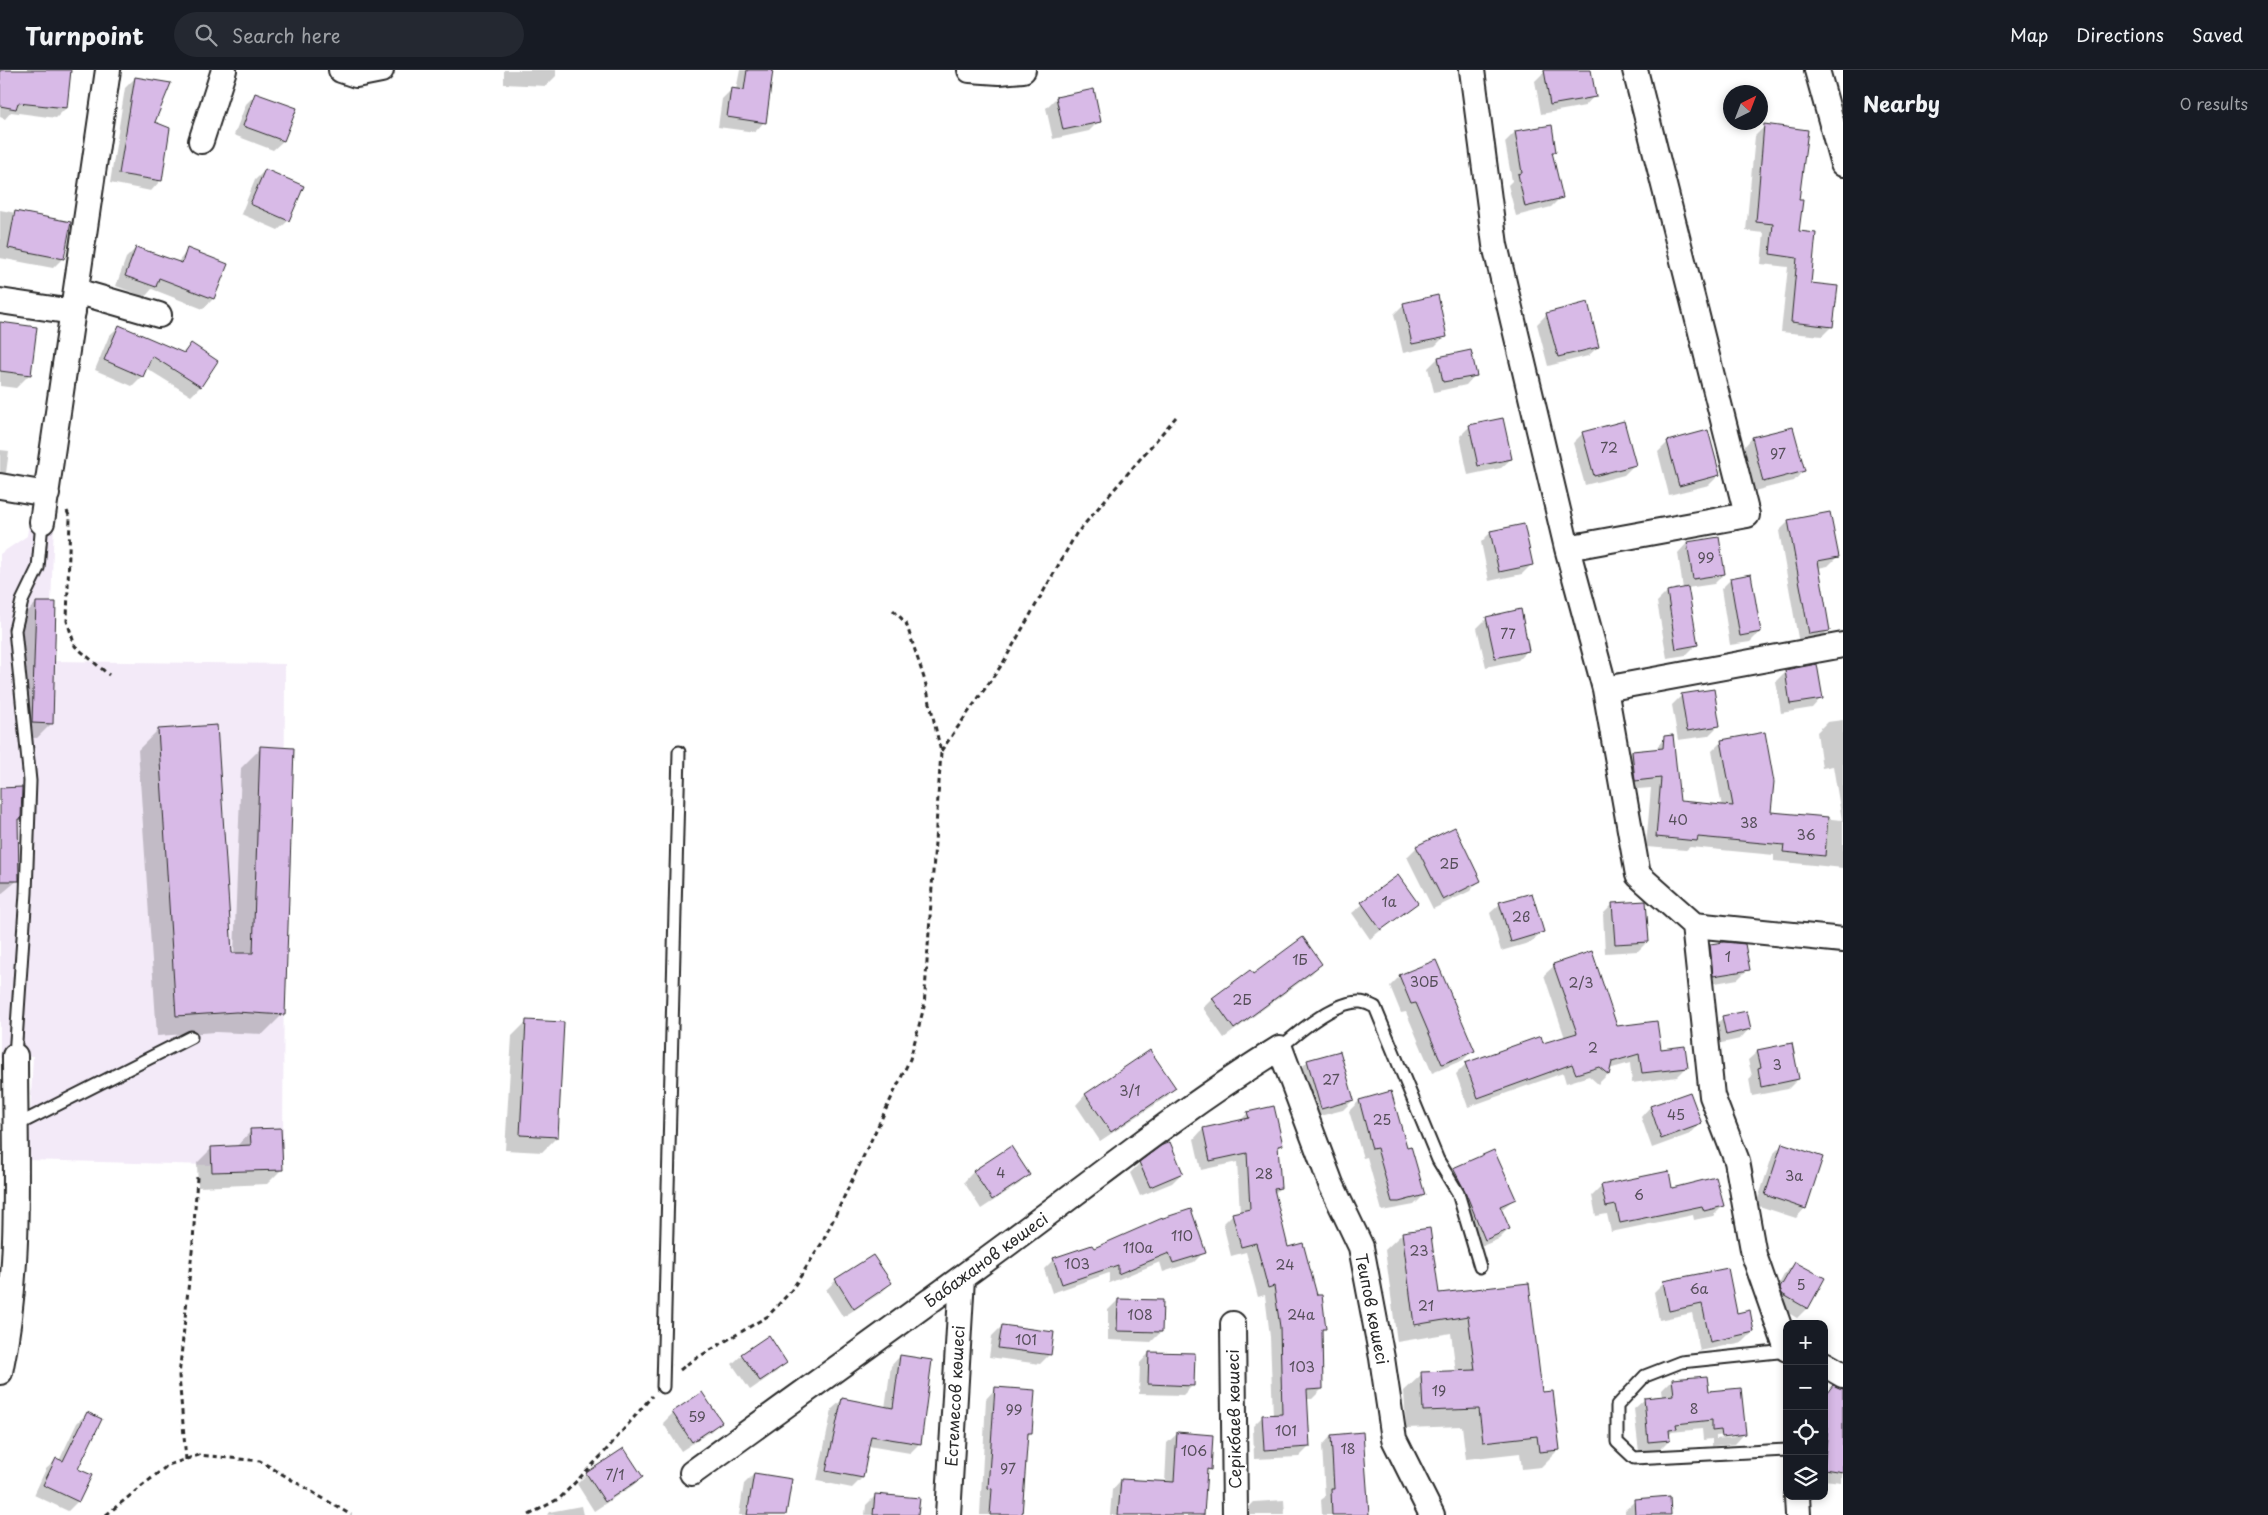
<!DOCTYPE html>
<meta charset="utf-8">
<style>
:root{--surface:#171b24;--page:#242831;--text:#f1f3f6;--muted:#9ea1a6;--line:#363941}
body{margin:0;font-family:"Playpen Sans",sans-serif;background:var(--page);color:var(--text)}
.controls{position:absolute;right:15px;bottom:15px;display:grid;overflow:hidden;border-radius:10px;box-shadow:0 2px 8px #0003}
.controls button{width:45px;height:45px;display:grid;place-items:center;padding:0;border:0;border-bottom:1px solid var(--line);background:var(--surface);color:var(--text);font:25px sans-serif}
.compass{position:absolute;left:1723px;top:15px;width:45px;height:45px;border-radius:50%;background:var(--surface);box-shadow:0 2px 8px #0003;rotate:42deg}
.list{margin:0;padding:0;list-style:none}
h2{display:flex;justify-content:space-between;align-items:center;height:65px;margin:0;padding:0 20px;font-size:21px}
h2 small{font-size:16px;font-weight:400;color:var(--muted)}
.icon{flex:none;width:28px;height:28px;fill:none;stroke:currentColor;stroke-width:2;stroke-linecap:round;stroke-linejoin:round}
.map{position:relative;flex:none;width:1843px;height:1445px;overflow:hidden}
header{display:flex;align-items:center;gap:30px;box-sizing:border-box;height:70px;padding:0 25px;background:var(--surface);border-bottom:1px solid var(--line)}
header strong{font-size:24px}
nav{display:flex;gap:28px;margin-inline-start:auto;font-size:18px}
.search{width:350px;height:45px;background:var(--page);display:flex;align-items:center;gap:12px;box-sizing:border-box;padding:0 18px;border-radius:28px;color:var(--muted);font-size:19px}
main{display:flex}
aside{flex:1;background:var(--surface)}
.map>svg:first-child{display:block}
.built{fill:#f3eaf8}
.shadow{fill:#0003;fill-rule:evenodd}
.building{fill:#d8bae7;stroke:#2b2b2b}
.lines{fill:none;stroke-linecap:round;stroke-linejoin:round}
.lane-casing{stroke:#2b2b2b;stroke-width:15}
.street-casing{stroke:#2b2b2b;stroke-width:28}
.path{stroke:#2b2b2b;stroke-width:3;stroke-dasharray:5 4;stroke-linecap:butt}
.lane{stroke:#fff;stroke-width:11}
.street{stroke:#fff;stroke-width:24}
.labels{text-anchor:middle;stroke-width:4;stroke-linejoin:round;paint-order:stroke}
.number-label{font-size:14px;fill:#564f5a}
.street-label{font-size:16px;fill:#2b2b2b;stroke:#fff}
</style>
<header>
<strong>Turnpoint</strong>
<div class="search"><svg class="icon" aria-label="search" viewBox="0 0 24 24"><circle cx="10" cy="10" r="6"/><path d="M15 15l6 6"/></svg>Search here</div>
<nav><a>Map</a><a>Directions</a><a>Saved</a></nav>
</header>
<main>
<div class="map">
<svg width="1843" height="1445" viewBox="0 0 1843 1445">
<rect width="100%" height="100%" fill="#fff"/>
<filter id="ink" filterUnits="userSpaceOnUse"><feTurbulence type="fractalNoise" baseFrequency=".02" numOctaves="2"/><feDisplacementMap in="SourceGraphic" scale="10" xChannelSelector="R" yChannelSelector="G"/><feConvolveMatrix kernelMatrix="1 2 1 2 8 2 1 2 1" color-interpolation-filters="sRGB"/></filter>
<g filter="url(#ink)">
<path class="built" d="M29,452L54,453L49,591L285,594L283,1097L28,1090L33,986L0,988V484L27,466Z"/>
<path class="shadow" d="M0,0H70L66,38L56,48L11,42L5,49L0,47Z
M504,0H556V6L546,16L504,14Z
M740,0H772L764,52L755,62L718,57L722,29L732,19L736,20Z
M1551,0H1589L1594,26L1585,36L1541,44L1535,11L1545,1Z
M135,8L153,52L168,59L160,111L151,121L110,113L125,18Z
M256,24L283,71L273,80L234,65L246,34Z
M1056,28L1099,51L1089,61L1053,69L1046,38Z
M1765,56L1798,131L1797,162L1809,214L1832,256L1822,266L1781,262L1788,197L1761,194L1764,163L1746,161L1755,66Z
M1515,62L1555,81L1551,85L1561,127L1551,137L1516,146L1508,115L1512,111L1505,72Z
M265,100L288,151L278,160L241,144L255,110Z
M0,140L69,153L63,188L53,198L0,188Z
M136,178L177,193L188,180L226,195L213,229L203,239L152,219L145,227L116,216L126,188Z
M1404,234L1445,266L1435,276L1403,283L1394,244Z
M1547,244L1598,277L1588,286L1548,296L1537,254Z
M0,254L30,304L16,318L0,316Z
M119,256L182,283L191,275L200,317L191,326L146,298L142,306L132,316L95,300L109,266Z
M1438,288L1475,305L1466,315L1434,322L1428,298Z
M1470,356L1511,389L1501,398L1468,405L1460,366Z
M1792,358L1803,401L1794,411L1754,421L1743,378L1752,368Z
M1583,363L1634,395L1624,405L1585,415L1573,373Z
M1668,372L1719,405L1709,415L1669,425L1658,382Z
M0,380L9,381L6,403L0,409Z
M1789,451L1838,486L1828,496L1818,498L1829,560L1819,570L1799,574L1779,461Z
M1491,462L1532,494L1522,504L1489,511L1481,472Z
M1687,473L1724,504L1714,514L1687,518L1696,575L1686,585L1667,588L1657,532L1667,522L1683,519L1678,483Z
M1731,509L1760,562L1750,572L1730,575L1721,519Z
M36,533L52,653L37,668L18,667L21,548Z
M1487,548L1528,580L1518,590L1486,597L1477,558Z
M1786,601L1821,628L1812,638L1781,643L1776,611Z
M1682,625L1718,656L1708,666L1678,670L1672,635Z
M1843,650V798L1774,791V785L1690,777L1686,780L1646,777L1651,718L1626,720L1623,692L1632,682L1655,680L1665,667L1679,732L1722,737L1712,681L1722,671L1770,743L1842,750L1833,696L1822,698L1817,662L1827,652Z
M158,660L231,884H234L241,698L261,678L283,944L263,964L216,962L157,966L138,680Z
M0,719L20,748L17,751L18,810L0,825Z
M1417,777L1479,811L1470,821L1433,839L1407,787Z
M1397,807L1416,832L1370,869L1352,843Z
M1500,834L1542,862L1532,872L1501,881L1490,843Z
M1613,834L1648,871L1638,881L1605,883L1603,844Z
M1710,875L1748,899L1738,909L1704,915L1701,885Z
M1321,894L1311,904L1224,968L1203,938L1212,929L1250,902L1253,906Z
M1554,896L1616,957L1687,997L1677,1007L1632,1013L1630,993L1609,999L1608,1004L1598,1014L1589,1006L1566,1013L1563,1003L1468,1037L1456,1004L1466,994L1565,968L1544,905Z
M1400,906L1473,980L1463,990L1432,1003L1406,942L1401,943L1390,916Z
M1723,948L1749,959L1740,969L1717,974L1713,957Z
M527,951L557,1067L542,1082L505,1080L512,966Z
M1150,981L1175,1018L1165,1028L1100,1071L1076,1035L1085,1025Z
M1758,981L1798,1009L1788,1019L1752,1026L1749,1009L1752,1006L1748,990Z
M1308,991L1353,1030L1343,1040L1312,1048L1298,1001Z
M1359,1031L1406,1078L1424,1125L1414,1135L1382,1141L1367,1087L1363,1088L1349,1041Z
M1650,1037L1700,1054L1690,1064L1652,1078L1641,1047Z
M1248,1043L1282,1075L1277,1079L1280,1118L1274,1124L1288,1178L1325,1258L1320,1263L1322,1319L1312,1329H1306L1309,1377L1299,1387L1254,1389L1253,1356L1263,1346H1273L1270,1267L1265,1225L1258,1227L1246,1182L1231,1186L1223,1154L1233,1144L1240,1142L1237,1092L1201,1100L1194,1069L1203,1059L1240,1051Z
M251,1061L282,1099L267,1114L198,1117L197,1093L212,1078L236,1077Z
M1782,1075L1805,1138L1796,1148L1756,1135L1773,1084Z
M1011,1078L1028,1105L1019,1114L981,1139L964,1112L973,1102Z
M1140,1093L1182,1103L1172,1113L1140,1126L1130,1103Z
M1454,1099L1514,1129L1501,1140L1509,1159L1499,1169L1475,1179L1456,1131L1444,1108Z
M1602,1116L1672,1120L1723,1136L1713,1146L1694,1150L1693,1145L1611,1162L1607,1144L1596,1146L1592,1126Z
M1403,1163L1437,1224L1528,1214L1541,1323L1559,1379L1541,1397L1522,1399L1520,1383L1466,1389L1462,1356L1406,1358L1404,1321L1422,1304L1456,1302L1451,1263L1397,1272L1385,1180Z
M1093,1180L1204,1182L1194,1192L1163,1202L1160,1192L1109,1213V1203L1052,1223L1044,1199L1054,1189Z
M873,1186L891,1213L881,1223L843,1247L826,1220L836,1210Z
M1795,1193L1807,1238L1797,1248L1773,1234L1771,1229L1785,1203Z
M1664,1212L1736,1244L1753,1262L1743,1272L1700,1281L1692,1243L1659,1250L1654,1222Z
M1118,1230L1161,1262L1151,1272L1108,1270V1240Z
M1002,1256L1050,1284L1040,1294L989,1287L992,1266Z
M1149,1283L1193,1315L1183,1325L1139,1324L1140,1293Z
M742,1285L785,1293L776,1302L750,1320L732,1294Z
M900,1286L920,1373L910,1383L868,1376L862,1408L852,1418L817,1411L832,1339L842,1330L885,1338L891,1296Z
M1672,1310L1744,1364L1735,1374L1712,1376V1369L1703,1370L1702,1359L1672,1362L1668,1366L1669,1370L1659,1380L1639,1382L1634,1339L1644,1330L1663,1328L1662,1320ZM1735,1364V1367L1716,1369V1366Z
M1833,1317L1843,1323L1841,1412L1824,1410V1325Z
M995,1319L1031,1362L1027,1367L1022,1445H980L986,1329Z
M702,1324L720,1352L710,1362L681,1381L663,1353L673,1343Z
M87,1343L77,1399L78,1431L68,1441L34,1425L46,1399L56,1390L59,1391L77,1353Z
M1177,1364L1209,1399L1205,1403L1203,1445H1110L1112,1420L1121,1410L1165,1413L1167,1373Z
M1331,1366L1367,1445H1322L1321,1430L1325,1427L1322,1376Z
M587,1404L642,1407L632,1416L594,1441L577,1414Z
M754,1404L785,1445H739L744,1414Z
M876,1425L917,1445H865L866,1435Z
M1284,1430L1285,1445H1244V1442L1254,1432Z
M1635,1431L1670,1445H1625V1440Z
M581,1436L583,1445H547L549,1442Z"/>
<path class="building" d="M0,0H71L67,38L18,33L16,39L0,36Z
M747,0H773L766,53L727,47L731,18L744,20Z
M1544,0H1591L1596,27L1550,35Z
M135,7L171,13L155,52L170,58L162,111L119,104Z
M1094,19L1101,52L1063,60L1056,27Z
M255,23L297,38L284,71L243,56Z
M1764,54L1808,60L1799,130H1803L1799,161L1816,163L1811,213L1838,216L1833,257L1791,252L1797,188L1770,184L1773,154L1756,152Z
M1552,55L1556,82H1552L1563,128L1525,137L1518,104L1522,103L1515,61Z
M265,99L304,116L289,151L250,134Z
M15,141L71,152L64,189L8,178Z
M136,177L182,193L187,178L228,194L214,229L159,208L156,217L125,206Z
M1438,225L1447,267L1412,274L1403,233Z
M1588,232L1599,277L1558,287L1546,243Z
M0,252L37,257L31,305L0,301Z
M119,255L184,283L191,273L218,291L201,317L152,286L143,307L104,290Z
M1471,280L1477,306L1443,312L1438,287Z
M1503,348L1512,389L1478,396L1469,355Z
M1624,351L1636,395L1594,406L1582,362Z
M1793,357L1805,401L1763,412L1752,367Z
M1708,360L1720,405L1679,416L1667,371Z
M1830,442L1839,487L1818,491L1830,561L1809,564L1788,450Z
M1524,454L1533,495L1499,502L1490,461Z
M1719,467L1725,504L1693,509L1687,472Z
M1751,504L1761,562L1740,566L1730,508Z
M1688,517L1698,575L1676,579L1667,521Z
M36,532H56L53,654L32,653Z
M1521,539L1529,581L1495,588L1486,547Z
M1817,594L1823,629L1790,634L1785,600Z
M1714,619L1720,656L1687,661L1681,624Z
M217,655L232,883H253L260,676L294,678L285,945L236,942L176,946L158,659Z
M1765,662L1774,712L1771,742L1828,747L1825,786L1783,782L1784,775L1698,767L1697,771L1656,767L1661,708L1635,711L1632,681L1663,678L1664,666L1673,665L1680,731L1733,736L1721,670Z
M22,717L21,749H18L19,811H0V718Z
M1455,757L1481,811L1443,830L1416,776Z
M1398,805L1418,833L1381,860L1361,832Z
M1532,823L1544,862L1511,872L1499,832Z
M1646,831L1649,872L1615,874L1612,833Z
M1303,867L1322,894L1234,959L1212,928L1250,900L1253,904Z
M1724,872L1745,874L1750,900L1713,906L1710,874Z
M1592,881L1617,956L1657,951L1661,979L1685,976L1688,998L1642,1003L1639,984L1612,992L1609,1005L1599,997L1576,1004L1572,994L1478,1028L1465,993L1541,966L1543,973L1577,963L1553,894Z
M1436,890L1475,981L1442,994L1416,933L1411,934L1399,905Z
M1747,941L1751,959L1726,965L1722,946Z
M526,950L564,952L558,1067L520,1065Z
M1792,973L1799,1009L1761,1017L1758,998L1761,997L1757,980Z
M1150,980L1176,1018L1111,1062L1085,1024Z
M1340,981L1354,1030L1321,1039L1307,990Z
M1391,1021L1407,1077L1411,1076L1425,1125L1399,1132H1392L1377,1078L1372,1079L1359,1030Z
M1690,1022L1702,1054L1661,1069L1650,1036Z
M1274,1036L1283,1075L1278,1076L1281,1118L1274,1119L1288,1177L1303,1173L1317,1225H1322L1326,1259H1322L1323,1319L1307,1320L1310,1377L1264,1380L1262,1345L1282,1344L1280,1257L1274,1216L1268,1218L1256,1173L1241,1177L1232,1143L1250,1139L1247,1083L1210,1091L1203,1058L1249,1048L1247,1042Z
M281,1058L283,1100L212,1102L211,1077L251,1075L250,1059Z
M1170,1072L1183,1103L1150,1117L1139,1092L1160,1076Z
M1782,1073L1823,1087L1806,1139L1765,1125Z
M1011,1076L1030,1105L992,1130L973,1101Z
M1494,1080L1516,1129L1500,1136L1510,1159L1485,1170L1465,1121L1453,1098Z
M1669,1101L1672,1118L1716,1107L1724,1136L1704,1141L1702,1136L1620,1153L1616,1135L1606,1137L1601,1115Z
M1191,1139L1206,1183L1173,1193L1169,1183L1118,1204V1195L1062,1214L1053,1188L1092,1175L1094,1178L1160,1149Z
M1430,1158L1439,1223L1529,1213L1542,1322L1553,1321L1560,1380L1539,1382L1537,1366L1483,1372L1479,1339L1423,1341L1421,1302L1475,1300L1468,1246L1414,1255L1402,1162Z
M873,1185L892,1213L854,1239L835,1209Z
M1795,1192L1825,1208L1808,1239L1782,1224L1780,1218Z
M1728,1198L1737,1243L1750,1240L1754,1262L1710,1272L1702,1234L1669,1241L1663,1211Z
M1118,1229L1163,1230L1162,1262L1117,1261Z
M1002,1255L1054,1262L1051,1285L998,1278Z
M769,1265L787,1293L760,1311L741,1284Z
M1149,1282L1195,1283L1194,1316L1148,1314Z
M900,1285L932,1290L921,1374L871,1366L863,1408L826,1401L842,1328L893,1338Z
M1707,1306L1709,1321L1741,1318L1746,1364L1722,1367L1721,1360L1712,1361V1350L1676,1354L1677,1359L1669,1360L1670,1370L1648,1372L1644,1328L1674,1325L1672,1309Z
M1833,1315L1843,1319V1402L1824,1399L1828,1357L1824,1354V1327Z
M995,1317L1035,1320L1032,1363H1028L1022,1445H990L992,1419L988,1418Z
M702,1322L722,1352L692,1372L672,1342Z
M87,1342L102,1349L78,1399L92,1405L79,1432L43,1415L56,1388L63,1391Z
M1177,1362L1213,1365L1211,1400L1207,1399L1204,1445H1118L1121,1409L1174,1412Z
M1363,1362L1369,1445H1332L1331,1419H1334L1331,1365Z
M624,1378L643,1407L605,1432L586,1403Z
M754,1403L792,1409L786,1445H747Z
M875,1424L920,1428L918,1445H873Z
M1670,1426L1671,1445H1635L1634,1429Z"/>
<g class="lines">
<defs>
<path id="lane" d="M1280,978C1298,962 1335,931 1360,932C1365,932 1370,935 1375,937L1438,1090L1458,1123L1480,1197
M15,986L26,823L30,711L15,560L22,531L38,498L42,452
M15,1056L191,967
M1787,1281L1681,1292L1645,1306L1617,1336V1372L1634,1388L1787,1380
M663,1317L679,682"/>
<path id="street" d="M341,0L356,5L381,0
M970,0L999,2L1023,0
M1472,0L1495,175L1567,478L1605,619L1638,805L1694,855L1843,870
M1817,0L1843,94
M201,71L224,0
M76,221L159,245
M0,231L73,242
M0,416L47,424
M42,452L108,0
M1567,478L1747,445L1635,0
M1605,619L1843,575
M1694,855L1712,1026L1737,1091L1754,1185L1787,1279
M1233,1254L1235,1445
M1824,1294L1843,1305
M0,1302C22,1198 15,1091 15,986
M692,1403C798,1326 905,1250 1010,1172C1099,1106 1186,1036 1280,978L1331,1114L1361,1177L1382,1288L1394,1369L1432,1445
M1797,1426L1798,1445
M948,1445L962,1208"/>
</defs>
<use href="#lane" class="lane-casing"/>
<use href="#street" class="street-casing"/>
<path class="path" d="M67,441L70,448L67,551L75,576L109,605
M941,681L1003,593L1076,464L1176,347
M680,1300L690,1292L768,1246L791,1221L822,1173L910,989L924,937L941,682L925,611L906,553L891,538
M186,1390L179,1306L193,1172L197,1107
M106,1445L168,1395L199,1385L260,1391L351,1445
M529,1445L560,1428L602,1385L652,1326"/>
<use href="#lane" class="lane"/>
<use href="#street" class="street"/>
</g>
</g>
<g class="labels">
<g class="number-label">
<text x="1609" y="383">72</text>
<text x="1778" y="389">97</text>
<text x="1706" y="493">99</text>
<text x="1508" y="569">77</text>
<text x="1678" y="755">40</text>
<text x="1749" y="758">38</text>
<text x="1806" y="770">36</text>
<text x="1449" y="799">2Б</text>
<text x="1389" y="837">1а</text>
<text x="1521" y="852">2в</text>
<text x="1728" y="892">1</text>
<text x="1300" y="895">1Б</text>
<text x="1424" y="917">30Б</text>
<text x="1581" y="918">2/3</text>
<text x="1242" y="935">2Б</text>
<text x="1593" y="983">2</text>
<text x="1777" y="1000">3</text>
<text x="1331" y="1015">27</text>
<text x="1130" y="1026">3/1</text>
<text x="1676" y="1050">45</text>
<text x="1382" y="1055">25</text>
<text x="1001" y="1108">4</text>
<text x="1264" y="1109">28</text>
<text x="1794" y="1111">3а</text>
<text x="1639" y="1130">6</text>
<text x="1182" y="1171">110</text>
<text x="1138" y="1183">110а</text>
<text x="1419" y="1186">23</text>
<text x="1077" y="1199">103</text>
<text x="1285" y="1200">24</text>
<text x="1801" y="1220">5</text>
<text x="1699" y="1224">6а</text>
<text x="1426" y="1241">21</text>
<text x="1140" y="1250">108</text>
<text x="1301" y="1250">24а</text>
<text x="1026" y="1275">101</text>
<text x="1302" y="1302">103</text>
<text x="1439" y="1326">19</text>
<text x="1694" y="1344">8</text>
<text x="1014" y="1345">99</text>
<text x="697" y="1352">59</text>
<text x="1286" y="1366">101</text>
<text x="1348" y="1384">18</text>
<text x="1194" y="1386">106</text>
<text x="1008" y="1404">97</text>
<text x="615" y="1410">7/1</text>
</g>
<g class="street-label">
<text transform="translate(986 1190) rotate(-36)" y="6">Бабажанов көшесі</text>
<text transform="translate(1372 1239) rotate(79)" y="6">Теипов көшесі</text>
<text transform="translate(955 1326) rotate(-87)" y="6">Естемесов көшесі</text>
<text transform="translate(1234 1349) rotate(-91)" y="6">Серікбаев көшесі</text>
</g>
</g>
</svg>
<div class="controls">
<button>+</button>
<button>−</button>
<button><svg class="icon" aria-label="locate" viewBox="0 0 24 24"><circle cx="12" cy="12" r="6"/><path d="M12 2v4M12 18v4M2 12h4M18 12h4"/></svg></button>
<button><svg class="icon" aria-label="layers" viewBox="0 0 24 24"><path d="M12 4l9 5-9 5-9-5zM3 14l9 5 9-5"/></svg></button>
</div>
<svg class="compass" viewBox="-18 -18 36 36"><path d="M0-13l5 13h-10z" fill="#e53935"/><path d="M0 13l5-13h-10z" fill="#9ea1a6"/></svg>
</div>
<aside>
<h2>Nearby<small>0 results</small></h2>
<ul class="list">
</ul>
</aside>
</main>
